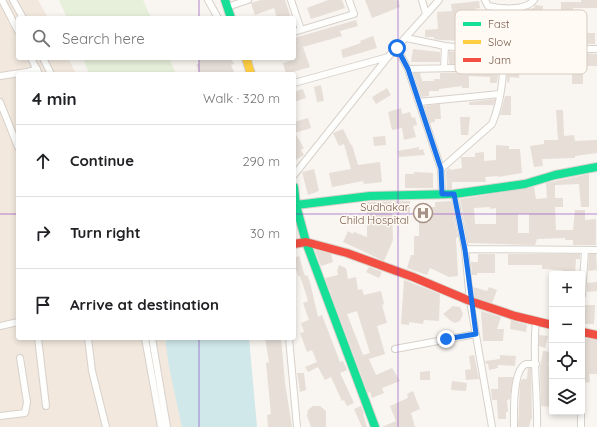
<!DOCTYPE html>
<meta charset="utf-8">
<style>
:root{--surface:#fff;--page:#f2f2f2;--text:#202124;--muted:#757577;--line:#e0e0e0}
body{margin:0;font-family:Quicksand,sans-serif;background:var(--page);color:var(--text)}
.controls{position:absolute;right:12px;bottom:12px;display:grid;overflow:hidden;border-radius:4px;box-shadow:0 2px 6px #0003}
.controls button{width:36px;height:36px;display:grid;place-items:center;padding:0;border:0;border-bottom:1px solid var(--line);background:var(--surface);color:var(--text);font:20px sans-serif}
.stop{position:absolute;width:12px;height:12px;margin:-9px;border:3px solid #1a73e8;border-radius:50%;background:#fff}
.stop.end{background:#1a73e8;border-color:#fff;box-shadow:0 1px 4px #0008}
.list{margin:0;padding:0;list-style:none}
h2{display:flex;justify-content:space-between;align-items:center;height:52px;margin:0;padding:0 16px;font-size:17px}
h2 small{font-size:13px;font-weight:400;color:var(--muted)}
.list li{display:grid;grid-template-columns:26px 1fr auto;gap:12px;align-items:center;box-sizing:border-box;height:72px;padding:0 16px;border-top:1px solid var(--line)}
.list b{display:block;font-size:15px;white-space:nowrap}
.list em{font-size:13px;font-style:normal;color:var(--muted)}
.icon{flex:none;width:22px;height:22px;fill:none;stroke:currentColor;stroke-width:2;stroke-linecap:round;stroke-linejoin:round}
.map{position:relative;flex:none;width:597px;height:427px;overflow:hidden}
.search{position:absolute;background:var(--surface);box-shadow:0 2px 6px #0003;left:16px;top:16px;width:280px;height:44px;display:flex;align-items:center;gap:10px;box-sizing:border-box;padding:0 14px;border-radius:4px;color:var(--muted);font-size:15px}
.panel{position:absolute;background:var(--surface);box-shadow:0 2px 6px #0003;left:16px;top:72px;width:280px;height:268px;border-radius:4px}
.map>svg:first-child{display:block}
.residential{fill:#f2e8de}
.green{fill:#e7f0db}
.water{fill:#d0e8ea}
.building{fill:#e6ded7;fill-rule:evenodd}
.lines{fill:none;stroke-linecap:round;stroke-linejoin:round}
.street-casing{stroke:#d7d1cb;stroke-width:8}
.fast-casing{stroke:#d9d2cb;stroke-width:10}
.slow-casing{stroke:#d9d2cb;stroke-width:10}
.jam-casing{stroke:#d9d2cb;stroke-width:10}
.street{stroke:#fefefd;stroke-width:6}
.fast{stroke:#16e098;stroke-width:8}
.slow{stroke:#ffcf43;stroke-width:8}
.jam{stroke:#f24e42;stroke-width:8}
.route{stroke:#1a73e8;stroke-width:5}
.grid{fill:none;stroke:#7b2cbf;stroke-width:1;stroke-opacity:0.55}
.labels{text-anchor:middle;stroke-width:3;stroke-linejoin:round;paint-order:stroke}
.poi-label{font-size:11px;fill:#7a5c4d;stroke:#fffaf3;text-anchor:end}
.key{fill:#fffaf3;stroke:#d7cbc1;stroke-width:1}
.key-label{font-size:11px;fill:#7a5c4d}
</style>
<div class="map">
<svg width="597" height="427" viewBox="0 0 597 427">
<rect width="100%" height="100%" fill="#f9f5f0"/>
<path class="residential" d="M0,0H38L48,18H18V58H68L76,74H18V338H164L183,404L185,427H0Z"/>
<path class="green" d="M59,0H143L151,18H67Z
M83,58H169L176,74H89Z"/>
<path class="water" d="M165,338H249L257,427H182L169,367Z"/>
<path class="building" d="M261,0H285L291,18H277L274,8L255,15L251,3Z
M328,0H342L345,8L311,19L307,8Z
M365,0H398L400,7L372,18Z
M581,0H597V8H573V26H561V2H581Z
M479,1L480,8L475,9L476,20L469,21V35H500V42L440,40L434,39V37H425V30L438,29L437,12L452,11L451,4Z
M535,5L543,6L542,16L527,14L526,35L515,34L516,25H509V13L534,8Z
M356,20L358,26L340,31L342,36L303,47L310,67L286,74L283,63L294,60V38Z
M579,33H595V44H579Z
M373,36L377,48L343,58L341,50L361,43L360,41Z
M509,47H514V53L528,55V49H535V55L529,56H531L527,70L520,68L519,78L510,77L509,83L507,82Z
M413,49L440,52V62H411Z
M449,51L455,52V55L475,54V57H487V55L499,56V63L449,64Z
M561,52L597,54V66H583V84H572V72L559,71Z
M198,58H231L234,64L231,65L235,74H200L196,65L200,63Z
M498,72L497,83H490V77L469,76V88H462V86L439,89V91H429V96L422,97L414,73H420L422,81H434V79H440V73Z
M321,85L324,101L317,102L314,87Z
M387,88L391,95L376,104L372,97Z
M303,89L306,98L294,102V92Z
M505,96H511V115H500Z
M495,99L494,105H469V102Z
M440,104L441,119H435V122L430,123L425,106Z
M401,108L402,114L410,112L412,118L415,117L417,125L413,126L416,137L404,140L402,128L392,130L388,112Z
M556,110H563L564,136L574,135L575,141L597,140V153L575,156V158L542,159L543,166L534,167L530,146L544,144V140H558Z
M460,117H470L468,135H461Z
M308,118L311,128L295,133L304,148L301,150L304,155L294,161V122Z
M343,129L351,145H352L358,165L380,162L382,182L364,184L363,181L332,187L329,173L351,169L344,144L339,146L333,133Z
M385,136L386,145L374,146L373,137Z
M496,145L509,146V149H520L522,173L498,177V176L485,177L486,182H452V189H447L446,171L449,168L451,170L462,168L461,157H475V153L484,152V161L496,160Z
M419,147V150L423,149L425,155L399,157L398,151Z
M314,169L319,191L308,195L302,172Z
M414,172L433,173V188H405V174H414Z
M589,174V207H581L579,184L555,185V198H563V207H555L556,230H573L575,210H585V220L596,219V245H573V240H565V238L537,239L535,245L468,243L460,199L534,187L536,199L547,198L546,183ZM490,207V209L496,208V224H475L474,208ZM518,214H529V233H518Z
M410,201V213H392L393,240L384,261L343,242L348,231L353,234L354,232L367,237V202Z
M451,201L458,237L456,238L458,276L449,277L430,268L427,275L407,268L411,255H414V236H419V207H435V202Z
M315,250L331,254L333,262L321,266Z
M478,254H495V273H477V275H472L471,262H478Z
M508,254H580V259H576L575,274H561L562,270L542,269V265H508Z
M589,254H596L597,270L588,271Z
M299,256L305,276L307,275L310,282L318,317L322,315L340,362L343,361L347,370L340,373L354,403L347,406L344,400L342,401L331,377L325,380L318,367L308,372L305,367L317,362L312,350L307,352L300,333L304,332L301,323L309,320L303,303L308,301L305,291L300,276H298L297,271L294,272V258Z
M339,265L346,268L348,279L356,277L358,290L362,289L364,295L381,291L384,304L382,305L387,323L377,326L385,354L369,359L376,375L392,368L400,381L382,388L384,393L372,398L370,392L368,393L325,278L338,275L337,271ZM357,311L370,353L363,355L347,314Z
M369,267L382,272L379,278L366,272Z
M404,280L440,294L439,321L424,320L423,324L409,322V325L401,324Z
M597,282V291L587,292V283Z
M473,287L487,291L489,287L497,290L492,303L474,297Z
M583,305H595L594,324H583V316L585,317Z
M453,306L460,307L463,314L460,321L455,323L451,321L443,314Z
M481,311L501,317L497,329H504L503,341H483Z
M511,320L527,325L526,332L510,329Z
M539,335L548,336L545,348L539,346Z
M265,338H281L285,383L292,427H268L267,415L271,414L266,363L269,362Z
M582,338L597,340V374H589L590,382L582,383V353L584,342H582Z
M543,351L551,352L548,366L551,367L550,374H552L551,407L541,406L540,367Z
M474,355L479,379L466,380L465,370L471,369L469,356Z
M500,355L516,356L515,366L498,365V368L489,370L488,364H486L485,361L500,359Z
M528,368H531L532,419H531L529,427H518L520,384L522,379H527Z
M430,371V380H420V372Z
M297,373H304L306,390L300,392Z
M498,377H513L510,399L507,400L508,412H506V419H498L497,400H492L491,389H498Z
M452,381L467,383L466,391L451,390Z
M413,391L420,409L411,413L415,427H382L396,421L390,406L408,398L407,394Z
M313,406H320L326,411V427H311L307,416L308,410Z
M361,406L364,414H363L367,427H362L354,409Z"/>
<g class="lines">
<defs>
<path id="street" d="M2,0L18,31
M13,0L23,18
M208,0L218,18
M291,0L301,30
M422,0L426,14
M485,0L488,6C500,9 526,11 534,0
M227,7L248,0
M294,32L354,14L349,0
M406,38L445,46L503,52
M504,42L581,49H597
M397,48L408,69L441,169L442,194
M31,58L39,74
M43,58L51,74
M444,68L445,46
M408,69L503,67
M0,76L27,72L37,69
M294,83L388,57
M0,102L18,147
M419,102L500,94
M441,169L492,124C507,89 503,45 505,8
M294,175L388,57L439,0
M454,194L465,249L470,301L492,427
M465,249L597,250
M582,295L585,251
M536,321C532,356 538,392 537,427
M0,326L18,322
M38,338L46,406
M88,338L92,371L106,427
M145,338L161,427
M152,338L167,427
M289,338L297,427
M395,349L476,334
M0,416L25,413L27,402L20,358
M514,427C514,413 512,370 526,364H536
M581,427V412"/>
<path id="fast" d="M225,0L231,18
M294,187L296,205L306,242L375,427
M296,205L370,196L454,194L525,184L555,175L597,167"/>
<path id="slow" d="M246,58L251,74"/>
<path id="jam" d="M294,244L306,242L347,253L413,277L470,301L515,316L552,325
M582,332L597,335"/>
</defs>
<use href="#street" class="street-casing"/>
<use href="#fast" class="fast-casing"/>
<use href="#slow" class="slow-casing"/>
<use href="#jam" class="jam-casing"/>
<use href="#street" class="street"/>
<use href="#fast" class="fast"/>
<use href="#slow" class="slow"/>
<use href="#jam" class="jam"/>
</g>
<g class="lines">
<path class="route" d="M397,48L408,69L441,169L442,194H454L465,250L476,334L446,339"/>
</g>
<path class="grid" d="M199,0V18M398,0V427M199,58V74M0,214H18M294,214H597M199,338V427"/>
<defs>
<symbol id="hospital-ring" viewBox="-11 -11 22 22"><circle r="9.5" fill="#fffaf3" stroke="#a69286" stroke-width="1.5"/><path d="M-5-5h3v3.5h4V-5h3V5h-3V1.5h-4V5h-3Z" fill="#a69286"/></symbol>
</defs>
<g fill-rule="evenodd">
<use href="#hospital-ring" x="412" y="202" width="22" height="22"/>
</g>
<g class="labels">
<g class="poi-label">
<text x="409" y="211">Sudhakar<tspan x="409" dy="13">Child Hospital</tspan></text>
</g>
</g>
<rect x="455" y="10" width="132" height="64" rx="6" class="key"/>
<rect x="463" y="22" width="18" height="4" fill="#16e098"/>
<rect x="463" y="40" width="18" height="4" fill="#ffcf43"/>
<rect x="463" y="58" width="18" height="4" fill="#f24e42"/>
<g class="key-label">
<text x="488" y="28">Fast</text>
<text x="488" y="46">Slow</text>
<text x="488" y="64">Jam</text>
</g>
</svg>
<div class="controls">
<button>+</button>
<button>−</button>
<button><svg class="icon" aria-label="locate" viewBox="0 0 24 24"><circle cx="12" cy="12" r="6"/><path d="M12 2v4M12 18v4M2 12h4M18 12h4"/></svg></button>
<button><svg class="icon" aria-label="layers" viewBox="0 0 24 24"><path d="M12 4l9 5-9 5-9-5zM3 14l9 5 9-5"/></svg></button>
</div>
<div class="stop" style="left:397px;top:48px"></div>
<div class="stop end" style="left:446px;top:339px"></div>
<div class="search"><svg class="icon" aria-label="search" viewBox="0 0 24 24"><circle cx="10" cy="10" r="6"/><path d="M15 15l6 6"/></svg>Search here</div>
<section class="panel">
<h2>4 min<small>Walk · 320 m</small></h2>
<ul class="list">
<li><svg class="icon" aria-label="ahead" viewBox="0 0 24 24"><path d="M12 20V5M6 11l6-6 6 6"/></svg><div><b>Continue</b></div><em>290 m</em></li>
<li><svg class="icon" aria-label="right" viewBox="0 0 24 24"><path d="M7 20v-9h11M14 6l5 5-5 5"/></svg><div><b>Turn right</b></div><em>30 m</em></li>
<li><svg class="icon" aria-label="arrive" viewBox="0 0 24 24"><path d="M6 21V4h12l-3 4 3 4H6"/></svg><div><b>Arrive at destination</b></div></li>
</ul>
</section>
</div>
